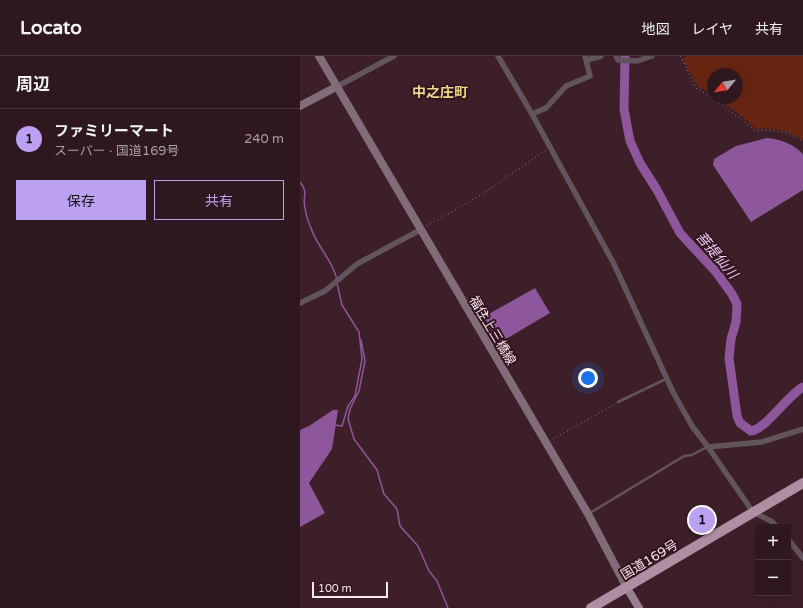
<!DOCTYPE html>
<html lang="ja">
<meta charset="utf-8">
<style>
:root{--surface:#2e171f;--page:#362028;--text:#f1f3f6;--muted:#a79fa4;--line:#49363d;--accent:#bca0f2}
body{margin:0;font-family:"Varela Round","Noto Sans JP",sans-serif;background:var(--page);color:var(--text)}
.controls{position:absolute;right:12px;bottom:12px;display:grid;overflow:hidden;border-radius:0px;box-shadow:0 4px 16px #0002}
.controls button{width:36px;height:36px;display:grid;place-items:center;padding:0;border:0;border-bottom:1px solid var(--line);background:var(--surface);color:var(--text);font:20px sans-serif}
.compass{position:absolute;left:407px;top:12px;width:36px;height:36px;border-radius:50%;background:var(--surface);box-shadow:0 4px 16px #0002;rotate:240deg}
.scale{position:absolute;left:12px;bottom:10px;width:76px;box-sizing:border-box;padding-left:4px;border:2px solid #fce7ed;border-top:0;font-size:11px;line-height:14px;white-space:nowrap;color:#fce7ed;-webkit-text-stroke:3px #321520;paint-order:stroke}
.you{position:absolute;left:288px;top:322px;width:14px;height:14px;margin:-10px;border:3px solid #fff;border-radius:50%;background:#1a73e8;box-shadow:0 0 0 6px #1a73e833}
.badge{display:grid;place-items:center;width:26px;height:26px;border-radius:50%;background:var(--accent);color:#111;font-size:13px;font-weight:700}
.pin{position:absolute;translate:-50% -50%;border:2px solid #fff;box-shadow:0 1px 4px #0006}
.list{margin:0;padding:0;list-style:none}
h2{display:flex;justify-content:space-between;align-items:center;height:52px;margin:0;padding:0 16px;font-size:17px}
h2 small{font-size:13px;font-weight:400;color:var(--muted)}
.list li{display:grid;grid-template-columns:26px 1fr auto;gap:12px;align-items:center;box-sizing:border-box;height:60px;padding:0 16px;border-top:1px solid var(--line)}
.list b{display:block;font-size:15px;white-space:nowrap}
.list p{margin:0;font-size:13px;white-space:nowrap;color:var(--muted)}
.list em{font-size:13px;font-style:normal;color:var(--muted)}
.actions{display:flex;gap:8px;padding:12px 16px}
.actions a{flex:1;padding:9px 0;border:1px solid var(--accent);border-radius:0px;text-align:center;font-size:14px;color:var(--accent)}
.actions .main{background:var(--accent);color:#111}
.map{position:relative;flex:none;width:503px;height:552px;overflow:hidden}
header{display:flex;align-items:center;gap:24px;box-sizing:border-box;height:56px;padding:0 20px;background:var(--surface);border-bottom:1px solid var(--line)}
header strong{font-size:19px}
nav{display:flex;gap:22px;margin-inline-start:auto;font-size:14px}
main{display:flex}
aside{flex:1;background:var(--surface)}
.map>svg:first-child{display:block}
.green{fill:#682612}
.water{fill:#8e569b}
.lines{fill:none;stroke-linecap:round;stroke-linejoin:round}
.stream{stroke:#8e569b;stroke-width:1.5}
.river{stroke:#8e569b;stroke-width:9}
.path{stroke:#967d85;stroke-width:1;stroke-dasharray:1 3;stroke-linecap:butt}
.lane{stroke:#62545d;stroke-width:2.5}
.street{stroke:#62545d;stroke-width:5.5}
.secondary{stroke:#816c7a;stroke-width:8}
.primary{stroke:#997e90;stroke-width:8}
.highway{stroke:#af8ea4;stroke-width:10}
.labels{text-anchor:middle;stroke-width:4;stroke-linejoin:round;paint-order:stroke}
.street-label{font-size:13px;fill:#fce7ed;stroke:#321520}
.neighbourhood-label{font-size:14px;font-weight:bold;fill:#ebd789;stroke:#321520}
.water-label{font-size:14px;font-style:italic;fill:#edcef4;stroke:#321520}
</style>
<header>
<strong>Locato</strong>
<nav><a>地図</a><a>レイヤ</a><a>共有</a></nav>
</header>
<main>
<aside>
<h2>周辺<small></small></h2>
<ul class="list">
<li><span class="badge">1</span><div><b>ファミリーマート</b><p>スーパー · 国道169号</p></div><em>240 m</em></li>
</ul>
<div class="actions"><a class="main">保存</a><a>共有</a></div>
</aside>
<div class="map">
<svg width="503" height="552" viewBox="0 0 503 552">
<rect width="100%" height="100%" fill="#3d1f29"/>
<path class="green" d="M388,0H503V84C489,74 473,71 456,73C444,61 431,53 418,42H437V18H413V38L399,32L382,3Z"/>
<path class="water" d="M467,82C482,84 492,87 503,98V134L451,166L413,109L414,103L436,90Z
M235,232L250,257L201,286L197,285L185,263L187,259Z
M33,354H38L32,393L9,427L25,457L0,471V374L9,370Z"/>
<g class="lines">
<path class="stream" d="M0,126C9,137 2,140 5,152C6,158 8,166 11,172C17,191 33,204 37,224
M61,284L65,305L59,335L50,353L48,363L54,383L77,414L84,438L97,453L100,470L118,490L129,515L137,525L148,552
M34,369L42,370L48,350L55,340L62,303L59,276L42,249L37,227"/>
<path class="river" d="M325,0L324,53L330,85L340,107L357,134L380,177L416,216L432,238L437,248L436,266L431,283L429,302L437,360L440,367L451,375C466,373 486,341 503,331"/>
<path class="path" d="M380,0L397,33L413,42
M413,42C427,54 442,63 456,75C472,72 491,76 503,86
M127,170L181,139L246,94
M253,383L314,349"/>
<path class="lane" d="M318,346L366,323
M290,457L384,400L392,399L407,391"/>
<path class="street" d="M198,0L232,58L314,208L373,336L392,370L408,391L453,456L471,465L477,471
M316,0L318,4L337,5L352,0
M287,4L301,0
M36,31L94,0
M232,58L246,52L266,30L290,20L285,0
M0,247L25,235L57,208L120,174
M408,391L462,386L503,373
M488,483L503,502"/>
<path class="secondary" d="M19,0L288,458L327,532
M0,50L36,31"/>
<path class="primary" d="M327,532L339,552"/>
<path class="highway" d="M291,552L503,427"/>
</g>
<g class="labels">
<g class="street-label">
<text transform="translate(193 274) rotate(59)" y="5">福住上三橋線</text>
<text transform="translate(349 503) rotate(-31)" y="5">国道169号</text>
</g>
<g class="neighbourhood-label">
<text x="140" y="41">中之庄町</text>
</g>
<g class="water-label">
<text transform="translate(417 199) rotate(50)" y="5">菩提仙川</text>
</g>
</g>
</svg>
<div class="controls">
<button>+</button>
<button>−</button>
</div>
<svg class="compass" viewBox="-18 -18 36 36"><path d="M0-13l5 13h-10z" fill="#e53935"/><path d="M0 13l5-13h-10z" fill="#a79fa4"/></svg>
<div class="scale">100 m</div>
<div class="you"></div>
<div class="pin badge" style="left:402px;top:464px">1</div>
</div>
</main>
